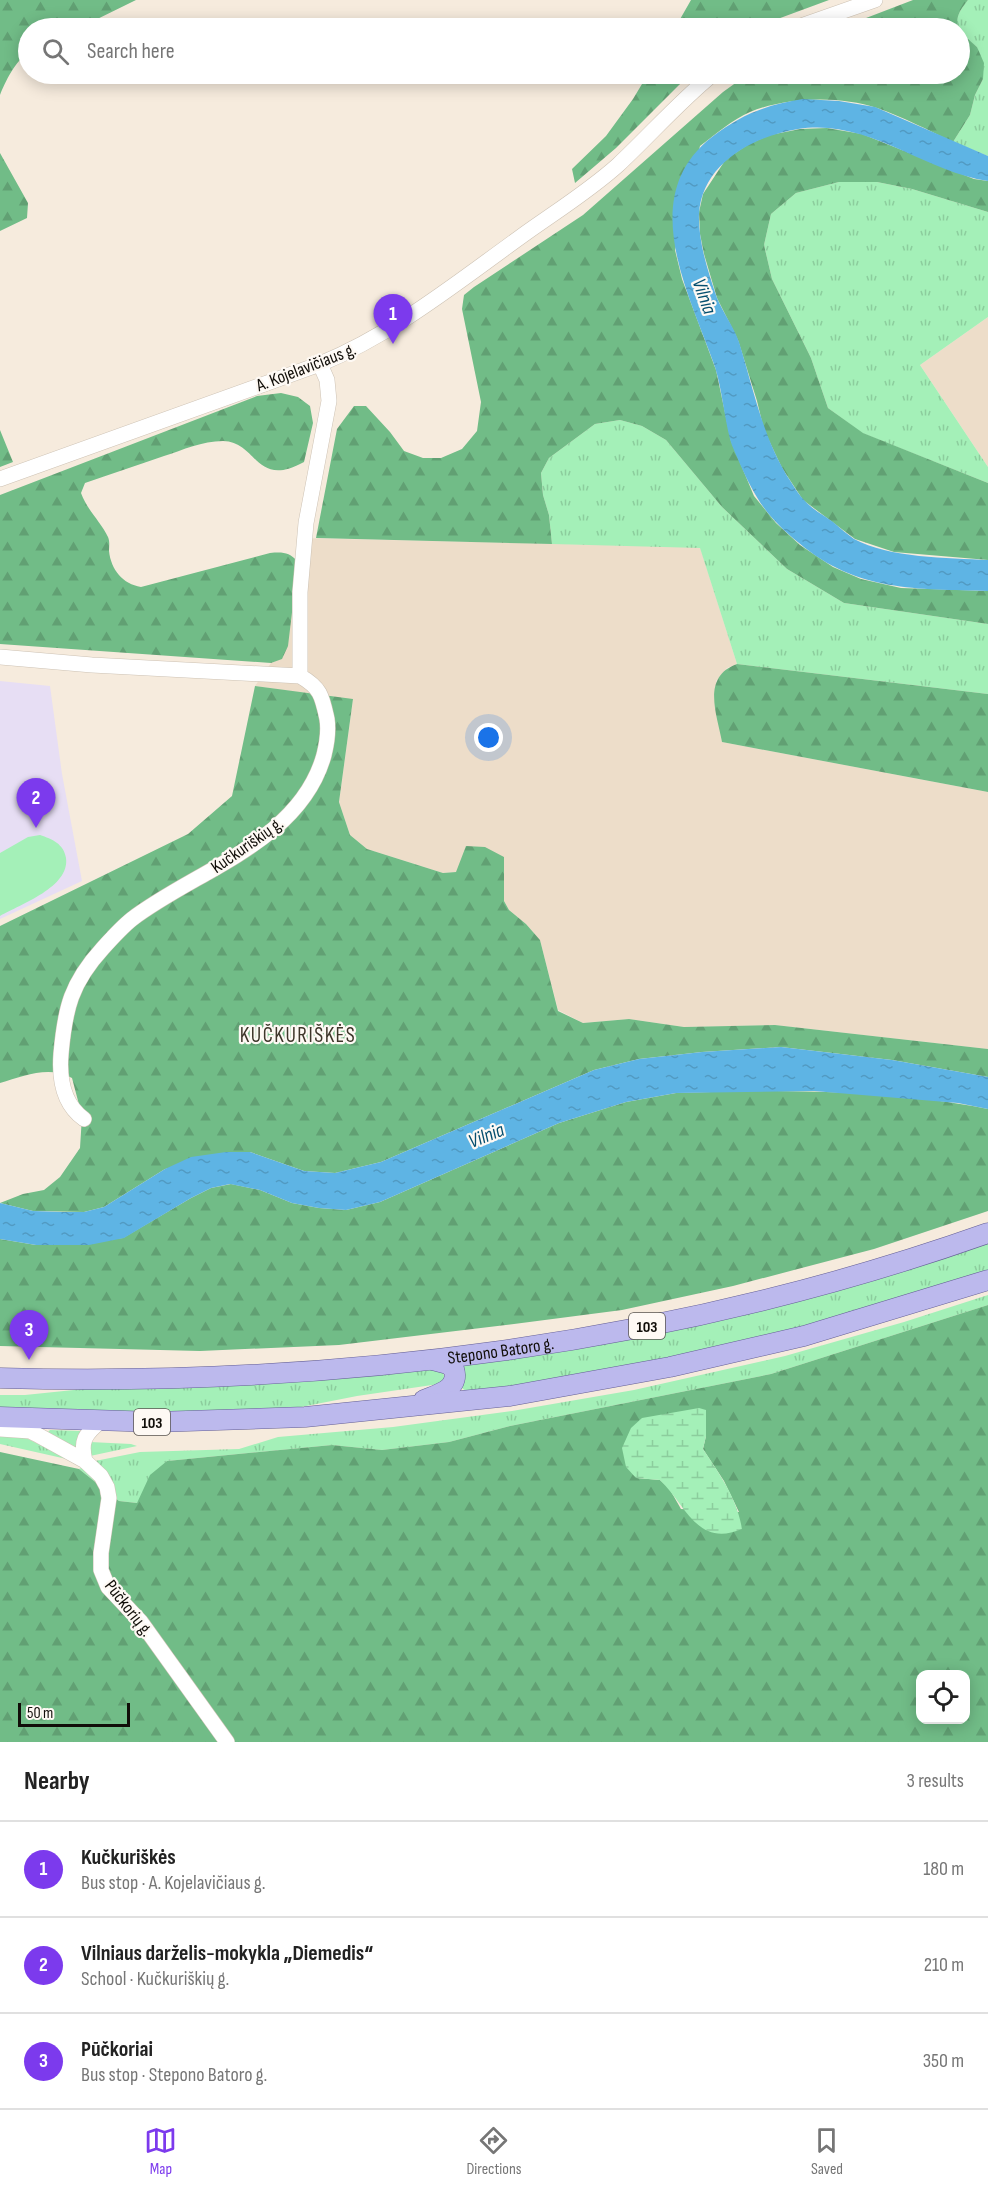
<!DOCTYPE html>
<meta charset="utf-8">
<style>
:root{--surface:#fff;--page:#f2f2f2;--text:#222;--muted:#767676;--line:#e0e0e0;--accent:#7c3aed}
body{margin:0;font-family:"Sofia Sans Condensed",sans-serif;background:var(--page);color:var(--text)}
.controls{position:absolute;right:18px;bottom:18px;display:grid;overflow:hidden;border-radius:12px;box-shadow:0 3px 15px #0003}
.controls button{width:54px;height:54px;display:grid;place-items:center;padding:0;border:0;border-bottom:2px solid var(--line);background:var(--surface);color:var(--text);font:30px sans-serif}
.scale{position:absolute;left:18px;bottom:15px;width:112px;box-sizing:border-box;padding-left:6px;border:3px solid #110e09;border-top:0;font-size:16px;line-height:21px;white-space:nowrap;color:#110e09;-webkit-text-stroke:4px #fef9f4;paint-order:stroke}
.you{position:absolute;left:489px;top:738px;width:21px;height:21px;margin:-15px;border:4px solid #fff;border-radius:50%;background:#1a73e8;box-shadow:0 0 0 9px #1a73e833}
.badge{display:grid;place-items:center;width:39px;height:39px;border-radius:50%;background:var(--accent);color:#fff;font-size:20px;font-weight:700}
.pin{position:absolute;translate:-50% -50px;filter:drop-shadow(0 2px 3px #0008)}
.pin::after{content:'';position:absolute;top:32px;width:21px;height:18px;background:inherit;clip-path:polygon(0 0,100% 0,50% 100%)}
.list{margin:0;padding:0;list-style:none}
h2{display:flex;justify-content:space-between;align-items:center;height:78px;margin:0;padding:0 24px;font-size:26px}
h2 small{font-size:20px;font-weight:400;color:var(--muted)}
.list li{display:grid;grid-template-columns:39px 1fr auto;gap:18px;align-items:center;box-sizing:border-box;height:96px;padding:0 24px;border-top:2px solid var(--line)}
.list b{display:block;font-size:22px;white-space:nowrap}
.list p{margin:0;font-size:20px;white-space:nowrap;color:var(--muted)}
.list em{font-size:20px;font-style:normal;color:var(--muted)}
.icon{flex:none;width:33px;height:33px;fill:none;stroke:currentColor;stroke-width:2;stroke-linecap:round;stroke-linejoin:round}
.map{position:relative;flex:none;width:988px;height:1742px;overflow:hidden}
.search{position:absolute;background:var(--surface);box-shadow:0 3px 15px #0003;left:18px;right:18px;top:18px;height:66px;display:flex;align-items:center;gap:15px;box-sizing:border-box;padding:0 21px;border-radius:33px;color:var(--muted);font-size:22px}
.sheet{height:366px;background:var(--surface)}
nav{display:flex;justify-content:space-around;align-items:center;box-sizing:border-box;height:84px;border-top:2px solid var(--line);background:var(--surface);font-size:16px;color:var(--muted)}
nav a{display:grid;justify-items:center;gap:3px}
nav .on{color:var(--accent)}
.map>svg:first-child{display:block}
.built{fill:#edddc9}
.education{fill:#e7def4}
.grass{fill:url(#grass-tufts)}
.forest{fill:url(#forest-firs);fill-rule:evenodd}
.wetland{fill:url(#wetland-marsh)}
.pitch{fill:#a4f0b8}
.water{fill:url(#water-ripples)}
.lines{fill:none;stroke-linecap:round;stroke-linejoin:round}
.minor-casing{stroke:#cdc2b4;stroke-width:16}
.major-casing{stroke:#645f95;stroke-width:21}
.minor{stroke:#fff;stroke-width:15}
.major{stroke:#bcb9ed;stroke-width:20}
.labels{text-anchor:middle;stroke-width:4.5;stroke-linejoin:round;paint-order:stroke}
.shield{fill:#fef9f4;stroke:#585450;stroke-width:1.5}
.shield-label{font-size:16px;font-weight:bold;fill:#110e09}
.street-label{font-size:18px;fill:#110e09;stroke:#fef9f4}
.water-label{font-size:20px;font-style:italic;fill:#064f6f;stroke:#fef9f4}
.quarter-label{font-size:21px;letter-spacing:1.5px;fill:#3e362a;stroke:#fef9f4}
</style>
<div class="map">
<svg width="988" height="1742" viewBox="0 0 988 1742">
<defs>
<pattern id="grass-tufts" width="24" height="20" patternUnits="userSpaceOnUse" patternTransform="scale(1.5)"><rect width="24" height="20" fill="#a4f0b8"/><path d="M3 7l-1-3M5 7V3M7 7l1-3M15 17l-1-3M17 17v-4M19 17l1-3" fill="none" stroke="#8ccd9d"/></pattern>
<pattern id="forest-firs" width="22" height="20" patternUnits="userSpaceOnUse" patternTransform="scale(1.5)"><rect width="22" height="20" fill="#71bc87"/><path d="M5 1l3.5 6h-7zM16 11l3.5 6h-7z" fill="#61a073"/></pattern>
<pattern id="wetland-marsh" width="20" height="14" patternUnits="userSpaceOnUse" patternTransform="scale(1.5)"><rect width="20" height="14" fill="#a4f0b8"/><path d="M1 5h8M5 5V1M11 12h8M15 12V8" fill="none" stroke="#8ccd9d"/></pattern>
<pattern id="water-ripples" width="26" height="14" patternUnits="userSpaceOnUse" patternTransform="scale(1.5)"><rect width="26" height="14" fill="#5eb4e4"/><path d="M2 4q2-2 4 0t4 0M15 11q2-2 4 0t4 0" fill="none" stroke="#519ac2"/></pattern>
</defs>
<rect width="100%" height="100%" fill="#f6ebdd"/>
<path class="built" d="M988,317V467L920,365Z
M300,538L700,547L737,664L727,668L716,681L722,742L988,792V1049L775,1025L684,1027L629,1019L583,1023L558,1010L540,940L526,924L509,910L504,901V857L456,872L443,873L367,849L350,835L339,802L353,700L255,686L271,663L282,658Z"/>
<path class="education" d="M0,681L50,686L62,774L82,881L0,919Z"/>
<path class="grass" d="M968,0H988V156L953,142L970,115L975,95L983,79L977,47C956,31 949,23 968,0Z
M839,182H877L912,189L988,212V317L920,365L988,467V483L862,433L828,408L811,358L772,279L764,245L771,214L796,193Z
M620,420L642,426L666,440L722,507L787,569L844,603L988,624V694L737,664L700,548L552,544L549,515L543,495L541,473L549,458L595,424Z
M988,1242V1271L833,1319L659,1361L583,1375L471,1392H467L462,1388L460,1371L464,1365L544,1354L618,1341Z
M988,1295V1305L771,1374L510,1426L449,1442L382,1450L332,1445L167,1461L137,1503L119,1501L79,1469L95,1461L140,1452L239,1449L278,1437L393,1427L512,1411L634,1390L785,1356L904,1322Z
M439,1369L442,1370L445,1378L439,1384L357,1396L296,1408L193,1414L0,1409V1395H25L93,1388L270,1383Z
M50,1430L81,1431L76,1448L48,1432Z
M0,1436L26,1438L71,1460L0,1444Z
M90,1442L131,1444L137,1446L90,1456Z"/>
<path class="forest" d="M0,0H136L79,28H28V53C16,60 5,82 0,95Z
M691,0H829L753,28H675Z
M913,0H968C961,9 955,17 958,28H840Z
M960,32L977,47L984,63L983,79L975,95L970,115L953,142C928,130 903,117 877,108C839,95 786,97 750,112C732,120 716,134 700,146L675,250L682,279L716,370L731,441L754,496L776,523L800,545L833,567L861,579L901,588L988,591V624L844,603L787,569L722,507L666,440L642,426L620,420L595,424L549,458L541,473L543,495L549,515L552,544L316,538L337,429L354,406H366L390,432L404,451L423,458H441L462,449L477,431L481,402L462,309L464,295L474,287L583,215L723,92L748,74H960Z
M648,74H690L616,148L575,183L572,169L606,136L633,99Z
M827,128L862,134L974,179L988,181V212L912,189L877,182H839L796,193L771,214L764,245L772,279L811,358L828,408L863,433L988,483V560L894,552L855,539L803,500L782,468L764,430L757,401L738,340L717,298L704,254L700,234L699,212L703,194L726,159L749,144L770,135L800,129Z
M0,153L28,203L27,218L0,231Z
M281,393L298,397L310,406L313,423L304,462C255,489 258,442 223,441C202,441 183,450 164,456C138,465 111,474 85,483L81,493C87,510 101,522 108,537C110,542 109,546 109,551C111,570 123,584 141,587L270,553C283,552 289,552 298,562L288,646L282,659L271,663L0,644V495L257,396Z
M0,430L13,462L0,467Z
M737,664L988,694V792L722,742C717,714 701,677 737,664Z
M255,686L353,699L339,802L350,835L367,849L443,873L456,872L466,846L485,847L504,857V901L509,910L526,924L540,940L558,1011L583,1023L629,1019L684,1027L775,1025L988,1049V1077L892,1060L781,1047L702,1052L639,1059L594,1070L381,1162L335,1173L304,1171L250,1152L165,1169L104,1207L84,1212L33,1211L0,1203L23,1194L44,1190L60,1177L80,1148L82,1116L72,1078C49,1065 24,1076 0,1083V926L188,834L232,796Z
M747,1091C827,1091 909,1093 988,1109V1211L874,1249L733,1286L622,1310L514,1324L339,1345L200,1351L0,1346V1239L36,1245L123,1238L191,1198L211,1188L231,1184L260,1190L292,1203L319,1208L346,1210L380,1202L559,1123L626,1102L676,1093Z
M988,1305V1742H0V1452L79,1469L119,1501L137,1503L150,1475L167,1461L332,1445L382,1450L449,1442L510,1426L771,1374ZM706,1436L703,1449L724,1481L739,1512L681,1509L669,1488L660,1480L637,1478ZM920,1674H966V1720H920Z"/>
<path class="wetland" d="M699,1408L706,1410V1436L703,1449C720,1475 737,1498 742,1529C697,1548 686,1505 660,1480L636,1478L626,1467L622,1448L631,1428L642,1418Z"/>
<path class="pitch" d="M40,835C52,839 64,844 66,858C70,887 21,904 0,916V853L28,837Z"/>
<path class="water" d="M803,99L839,101L875,107L988,156V181C922,171 868,118 798,129C754,136 702,163 699,214C698,241 708,272 717,298C723,313 734,327 739,342C754,391 763,439 791,482C795,488 799,495 804,500C812,509 823,515 833,522C840,528 847,534 854,539C889,558 948,558 988,560V591C917,589 857,592 799,543C768,518 756,500 740,464C737,456 732,447 730,439C724,415 722,390 715,367C690,295 635,197 712,137C742,114 766,105 803,99Z
M781,1047L892,1060L988,1077V1109L958,1103L814,1091L676,1093L626,1102L559,1123L380,1202L346,1210L319,1208L292,1203L260,1190L230,1184L211,1188L191,1198L124,1238L89,1245H36L0,1239V1203L33,1211L62,1212H84L104,1207L165,1169L191,1157L226,1152H250L304,1171L335,1173L381,1162L594,1070L639,1059L702,1052Z"/>
<g class="lines">
<defs>
<path id="minor" d="M795,28L875,0
M0,479L320,364C393,334 455,284 519,238C552,214 588,192 618,165C650,135 679,102 713,74
M0,657L92,665L300,676C321,688 322,696 327,719C329,732 327,743 324,755C300,842 196,870 132,919C122,927 112,938 103,948C71,983 65,1008 61,1054C59,1079 63,1104 84,1119
M300,676V592L306,523L329,401L327,380L320,364
M0,1429L30,1431L36,1434L85,1461L101,1476L107,1487L109,1498L101,1553V1570L108,1587L141,1622L227,1742
M85,1461C80,1441 85,1434 101,1421"/>
<g id="major">
<path id="s1" d="M0,1378C334,1387 672,1345 988,1233"/>
<path d="M424,1400C438,1394 460,1389 454,1369L448,1364L433,1360"/>
<path d="M0,1417L156,1422L305,1417L510,1396L670,1367L804,1336L988,1280"/>
</g>
</defs>
<use href="#minor" class="minor-casing"/>
<use href="#major" class="major-casing"/>
<use href="#minor" class="minor"/>
<use href="#major" class="major"/>
</g>
<g class="labels">
<g class="shield">
<rect x="629" y="1313" width="36" height="26" rx="4.5"/>
<rect x="134" y="1409" width="36" height="26" rx="4.5"/>
</g>
<g class="shield-label">
<text x="647" y="1332">103</text>
<text x="152" y="1428">103</text>
</g>
<g class="street-label">
<text transform="translate(306 367) rotate(-21)" y="6">A. Kojelavičiaus g.</text>
<text transform="translate(247 845) rotate(-35)" y="6">Kučkuriškių g.</text>
<text dy="6" stroke="none"><textPath href="#s1" startOffset="502">Stepono Batoro g.</textPath></text>
<text transform="translate(129 1608) rotate(52)" y="6">Pūčkorių g.</text>
</g>
<g class="water-label">
<text transform="translate(705 296) rotate(70)" y="7">Vilnia</text>
<text transform="translate(486 1135) rotate(-22)" y="7">Vilnia</text>
</g>
<g class="quarter-label">
<text x="298" y="1042">KUČKURIŠKĖS</text>
</g>
</g>
</svg>
<div class="controls">
<button><svg class="icon" aria-label="locate" viewBox="0 0 24 24"><circle cx="12" cy="12" r="6"/><path d="M12 2v4M12 18v4M2 12h4M18 12h4"/></svg></button>
</div>
<div class="scale">50 m</div>
<div class="you"></div>
<div class="pin badge" style="left:393px;top:344px">1</div>
<div class="pin badge" style="left:36px;top:828px">2</div>
<div class="pin badge" style="left:29px;top:1360px">3</div>
<div class="search"><svg class="icon" aria-label="search" viewBox="0 0 24 24"><circle cx="10" cy="10" r="6"/><path d="M15 15l6 6"/></svg>Search here</div>
</div>
<section class="sheet">
<h2>Nearby<small>3 results</small></h2>
<ul class="list">
<li><span class="badge">1</span><div><b>Kučkuriškės</b><p>Bus stop · A. Kojelavičiaus g.</p></div><em>180 m</em></li>
<li><span class="badge">2</span><div><b>Vilniaus darželis-mokykla „Diemedis“</b><p>School · Kučkuriškių g.</p></div><em>210 m</em></li>
<li><span class="badge">3</span><div><b>Pūčkoriai</b><p>Bus stop · Stepono Batoro g.</p></div><em>350 m</em></li>
</ul>
</section>
<nav>
<a class="on"><svg class="icon" aria-label="map" viewBox="0 0 24 24"><path d="M3 6l6-2 6 2 6-2v14l-6 2-6-2-6 2zM9 4v14M15 6v14"/></svg>Map</a>
<a><svg class="icon" aria-label="directions" viewBox="0 0 24 24"><path d="M12 3l9 9-9 9-9-9zM9 14v-3h6M13 9l2 2-2 2"/></svg>Directions</a>
<a><svg class="icon" aria-label="saved" viewBox="0 0 24 24"><path d="M7 4h10v16l-5-4-5 4z"/></svg>Saved</a>
</nav>
